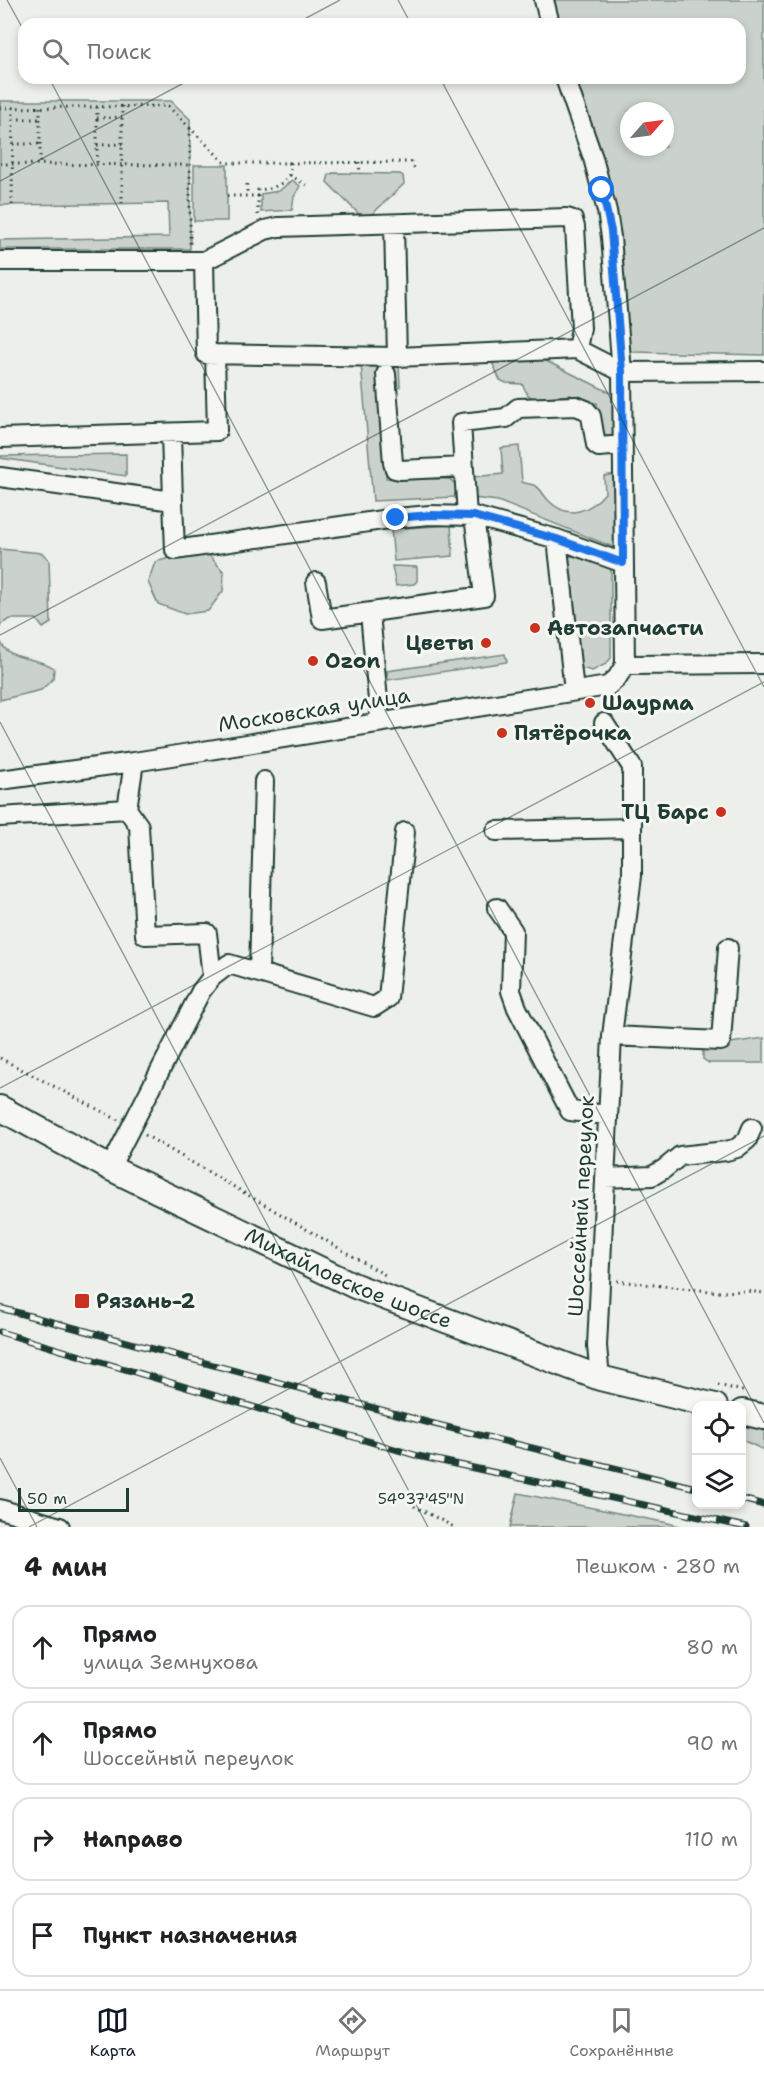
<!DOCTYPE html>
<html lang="ru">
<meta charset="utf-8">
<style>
:root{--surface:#fff;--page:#f2f2f2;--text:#202124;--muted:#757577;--line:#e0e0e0;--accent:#111827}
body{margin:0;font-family:"Shantell Sans",sans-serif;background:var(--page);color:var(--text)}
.controls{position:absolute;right:18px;bottom:18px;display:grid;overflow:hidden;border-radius:12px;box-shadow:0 3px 9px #0003}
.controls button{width:54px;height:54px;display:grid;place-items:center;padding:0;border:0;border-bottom:2px solid var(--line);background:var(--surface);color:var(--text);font:30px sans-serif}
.compass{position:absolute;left:620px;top:102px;width:54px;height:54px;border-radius:50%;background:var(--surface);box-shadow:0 3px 9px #0003;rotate:62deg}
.scale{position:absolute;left:18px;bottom:15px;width:111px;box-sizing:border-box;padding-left:6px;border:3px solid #1f3d34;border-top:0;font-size:16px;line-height:21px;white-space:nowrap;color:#1f3d34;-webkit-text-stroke:4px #f6f6f2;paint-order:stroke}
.stop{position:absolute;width:18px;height:18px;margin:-14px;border:4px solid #1a73e8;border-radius:50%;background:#fff}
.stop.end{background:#1a73e8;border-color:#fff;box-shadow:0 2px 6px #0008}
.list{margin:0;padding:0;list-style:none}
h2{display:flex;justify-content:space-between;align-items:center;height:78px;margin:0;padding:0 24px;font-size:26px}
h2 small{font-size:20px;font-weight:400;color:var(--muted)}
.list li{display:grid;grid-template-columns:39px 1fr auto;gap:18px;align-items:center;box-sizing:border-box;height:84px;margin:0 12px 12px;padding:0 12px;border:2px solid var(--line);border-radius:18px}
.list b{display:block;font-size:22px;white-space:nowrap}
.list p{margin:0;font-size:20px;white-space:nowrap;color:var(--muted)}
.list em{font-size:20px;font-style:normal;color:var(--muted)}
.icon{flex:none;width:33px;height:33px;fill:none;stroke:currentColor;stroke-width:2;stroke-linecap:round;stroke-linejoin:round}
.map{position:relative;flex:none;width:764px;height:1527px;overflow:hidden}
.search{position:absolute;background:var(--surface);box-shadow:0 3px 9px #0003;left:18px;right:18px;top:18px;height:66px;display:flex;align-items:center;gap:15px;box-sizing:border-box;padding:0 21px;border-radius:18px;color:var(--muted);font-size:22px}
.sheet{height:462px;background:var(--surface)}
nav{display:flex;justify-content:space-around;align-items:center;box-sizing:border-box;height:84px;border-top:2px solid var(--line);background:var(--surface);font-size:16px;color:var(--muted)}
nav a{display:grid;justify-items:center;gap:3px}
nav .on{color:var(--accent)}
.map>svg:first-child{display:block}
.green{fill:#cbd2cc;stroke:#758880;stroke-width:1.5;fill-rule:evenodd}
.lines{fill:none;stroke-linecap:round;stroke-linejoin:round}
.minor-casing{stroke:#1f3d34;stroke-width:22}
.major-casing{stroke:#1f3d34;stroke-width:28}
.path{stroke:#1f3d34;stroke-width:3;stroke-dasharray:1.5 4.5;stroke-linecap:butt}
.minor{stroke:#f6f6f2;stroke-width:18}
.major{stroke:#f6f6f2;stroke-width:24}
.rail-casing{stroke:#1f3d34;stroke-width:7}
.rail{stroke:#f6f6f2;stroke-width:4.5;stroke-dasharray:14;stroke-linecap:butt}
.route{stroke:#1a73e8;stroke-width:8}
.ticks{fill:none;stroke:#1f3d34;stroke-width:1.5;stroke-opacity:0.45}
.poi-dot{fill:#c8321e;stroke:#f6f6f2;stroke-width:2}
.labels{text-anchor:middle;stroke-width:6;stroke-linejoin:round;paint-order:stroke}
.poi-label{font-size:21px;font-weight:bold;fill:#1f3d34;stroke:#f6f6f2;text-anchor:start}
.street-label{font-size:21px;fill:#1f3d34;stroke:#f6f6f2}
.ticks-label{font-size:15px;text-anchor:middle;fill:#1f3d34;stroke:#f6f6f2;stroke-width:6;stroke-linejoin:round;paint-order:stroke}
</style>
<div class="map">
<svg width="764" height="1527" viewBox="0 0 764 1527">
<rect width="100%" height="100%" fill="#edefea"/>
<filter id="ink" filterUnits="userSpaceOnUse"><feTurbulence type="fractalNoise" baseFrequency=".0167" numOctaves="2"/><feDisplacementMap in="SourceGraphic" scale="12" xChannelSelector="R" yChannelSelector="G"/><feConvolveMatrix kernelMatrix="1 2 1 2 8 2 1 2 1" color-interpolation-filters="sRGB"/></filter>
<g filter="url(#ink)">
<path class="green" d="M552,0H764V355L633,352L627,350L573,78H740V24H559ZM629,111H665V147H629Z
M0,101H171L190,119V249H0V240L169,237L168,203L0,205Z
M194,165H227V221H194Z
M333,173L400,174L403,176L404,184L372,214L363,218L327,182L329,175Z
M292,180L300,186L294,197L292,210L261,212V194L279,191Z
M540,358L613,394L615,442C598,441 599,415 597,403C587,404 579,402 571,395L533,398L528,395L522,384L506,383L500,380L491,360Z
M399,363L400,387L393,388L379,372L386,478L449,479C456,483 459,489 454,497L373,501L361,364Z
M519,446L522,482C526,484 532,484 536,486C541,489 544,496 549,501C568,520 589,512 605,493L604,476L616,474L618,549L498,501L473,498L471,477L503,474L501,448Z
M126,454V476L0,458V456Z
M451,525L453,556L394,561L391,529Z
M0,549L42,553L49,560L51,623L43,628L36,619H10L1,624L0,628Z
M208,554L224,572L223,591L208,611L185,614L158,604L148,582L155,562L180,555Z
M569,555L611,568V658L606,664L592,671L581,668Z
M392,566L417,567V581L414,584L396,586Z
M0,640C7,662 37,656 54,668L53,679L41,690L0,700Z
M505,654L507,662L388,680L387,671Z
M764,1038V1063H709L703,1059V1047Z
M742,1424L764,1430V1450L742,1440Z
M518,1493L668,1523L683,1527H510Z"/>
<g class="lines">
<defs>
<path id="minor" d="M544,0L550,24
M565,78L593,158L607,211L611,237L622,372
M394,224L397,357
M0,261H204L206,354L397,357L577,349L622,372
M204,261L265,230L278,227L567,218L573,220L575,227L581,328L577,349
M386,374L393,463L395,469L400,470L464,467
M171,433L173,501
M0,438L217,431L215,354
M0,477L173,501L175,550L396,518L430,515L474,516L557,539L623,563
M467,516L461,423L506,418L518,408L576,406L586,410L591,416L596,445L599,447L623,445
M557,539L574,691
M316,582L322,619L484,596L474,516
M370,613L380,722
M625,665L622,372L764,371
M625,665L764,664
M0,780L134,762L608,686L617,678L625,665
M127,809L139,826L145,935L207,933L212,977
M0,817L127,809L134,762
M496,831L632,828
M497,908L513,931L511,991L517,1008L570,1111L608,1115
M259,972L264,781
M612,1036L721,1041L728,948
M110,1168L201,991L212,977L229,964L374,1007L388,998L405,832
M605,1178L652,1176L664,1169L680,1156L726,1151L737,1148L747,1140L752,1128
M600,1378L597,1346L612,1036L632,876V767L604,723
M0,1509L60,1527"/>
<g id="major">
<path id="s1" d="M0,1108L110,1168L355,1286L600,1378L715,1406"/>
<path d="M742,1412L764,1417"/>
</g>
</defs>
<use href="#minor" class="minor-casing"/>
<use href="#major" class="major-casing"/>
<path class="path" d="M122,106V203
M40,107V164
M97,107V165
M0,108L168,106L225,163H291
M97,118L122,117
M13,119H40
M190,128V246
M13,144H40
M97,145L122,144
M359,162L360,174
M0,164L190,165
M290,175L306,185
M247,184V196
M227,196H258V190C275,189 292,182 291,163L411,162L414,168
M12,205L13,107
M258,215V196
M0,1058L118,1120
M145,1135L385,1275
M617,1281L719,1292L746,1291L764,1293
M718,1385L747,1392
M414,1506L454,1527"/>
<use href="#minor" class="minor"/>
<use href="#major" class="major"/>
<defs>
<path id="rail" d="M0,1308L430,1423L696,1488
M0,1332L418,1456L746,1527
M742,1499L764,1505"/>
</defs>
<use href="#rail" class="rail-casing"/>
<use href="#rail" class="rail"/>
</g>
</g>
<g class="lines" filter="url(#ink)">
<path class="route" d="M396,518L430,515L474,516L557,539L623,563L622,372L611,231L602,190"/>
</g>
<path class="ticks" d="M7,0L24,31M398,0L411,24M295,24L340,0M49,78L764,1423M440,78L764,687M0,181L193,78M0,635L764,228M0,722L428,1527M0,1088L764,682M0,1458L37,1527M29,1527L764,1136"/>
<g class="poi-dot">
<circle cx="535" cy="628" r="6"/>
<circle cx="486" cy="643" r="6"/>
<circle cx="313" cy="661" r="6"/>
<circle cx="590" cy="703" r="6"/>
<circle cx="502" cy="733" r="6"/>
<circle cx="721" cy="812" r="6"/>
<rect x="74" y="1293" width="16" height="16" rx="3"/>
</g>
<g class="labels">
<g class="poi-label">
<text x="547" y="635">Автозапчасти</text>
<text x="474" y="650" text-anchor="end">Цветы</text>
<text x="325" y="668">Ozon</text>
<text x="602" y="710">Шаурма</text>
<text x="514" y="740">Пятёрочка</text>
<text x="709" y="819" text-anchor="end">ТЦ Барс</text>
<text x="96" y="1308">Рязань-2</text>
</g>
<g class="street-label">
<text transform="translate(314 710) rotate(-9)" y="7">Московская улица</text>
<text transform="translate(581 1206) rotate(-87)" y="7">Шоссейный переулок</text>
<text dy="7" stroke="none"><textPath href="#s1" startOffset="388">Михайловское шоссе</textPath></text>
</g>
</g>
<g class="ticks-label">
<text x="421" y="1504">54°37'45"N</text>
</g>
</svg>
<div class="controls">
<button><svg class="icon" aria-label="locate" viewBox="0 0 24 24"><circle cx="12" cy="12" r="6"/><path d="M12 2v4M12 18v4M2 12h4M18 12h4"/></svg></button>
<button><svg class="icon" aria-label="layers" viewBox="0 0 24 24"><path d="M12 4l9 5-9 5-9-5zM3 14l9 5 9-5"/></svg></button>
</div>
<svg class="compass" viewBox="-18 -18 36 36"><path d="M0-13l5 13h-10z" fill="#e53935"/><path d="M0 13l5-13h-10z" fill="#757577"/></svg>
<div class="scale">50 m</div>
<div class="stop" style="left:602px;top:190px"></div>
<div class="stop end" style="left:396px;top:518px"></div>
<div class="search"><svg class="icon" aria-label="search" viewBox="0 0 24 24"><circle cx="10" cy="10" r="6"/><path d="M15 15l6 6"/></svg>Поиск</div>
</div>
<section class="sheet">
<h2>4 мин<small>Пешком · 280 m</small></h2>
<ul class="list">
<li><svg class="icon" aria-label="ahead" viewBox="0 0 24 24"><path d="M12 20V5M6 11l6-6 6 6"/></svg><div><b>Прямо</b><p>улица Земнухова</p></div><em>80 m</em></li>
<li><svg class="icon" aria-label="ahead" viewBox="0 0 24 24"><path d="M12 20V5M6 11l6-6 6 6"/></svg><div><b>Прямо</b><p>Шоссейный переулок</p></div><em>90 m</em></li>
<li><svg class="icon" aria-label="right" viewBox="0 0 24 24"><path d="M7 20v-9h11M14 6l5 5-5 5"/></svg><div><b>Направо</b></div><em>110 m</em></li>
<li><svg class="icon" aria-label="arrive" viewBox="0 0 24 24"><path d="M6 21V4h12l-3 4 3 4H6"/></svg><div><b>Пункт назначения</b></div></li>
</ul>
</section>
<nav>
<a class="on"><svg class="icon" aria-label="map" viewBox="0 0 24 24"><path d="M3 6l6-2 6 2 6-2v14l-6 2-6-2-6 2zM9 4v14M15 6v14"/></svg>Карта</a>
<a><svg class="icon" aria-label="directions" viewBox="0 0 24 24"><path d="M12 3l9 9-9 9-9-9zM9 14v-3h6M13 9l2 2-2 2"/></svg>Маршрут</a>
<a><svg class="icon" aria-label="saved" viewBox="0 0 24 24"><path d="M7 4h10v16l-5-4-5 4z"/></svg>Сохранённые</a>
</nav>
